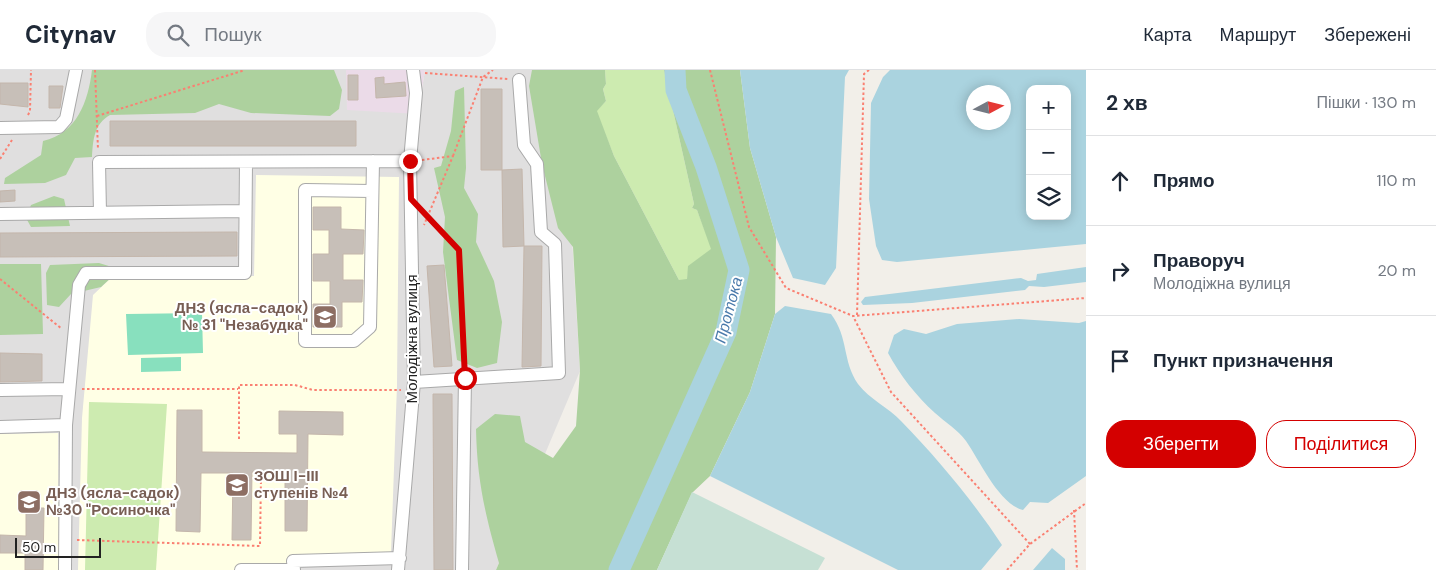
<!DOCTYPE html>
<html lang="uk">
<meta charset="utf-8">
<style>
:root{--surface:#fff;--page:#f6f6f7;--text:#1f2937;--muted:#747a83;--line:#e0e1e3;--accent:#d40000}
body{margin:0;font-family:"DM Sans",sans-serif;background:var(--page);color:var(--text)}
.controls{position:absolute;right:15px;top:15px;display:grid;overflow:hidden;border-radius:10px;box-shadow:0 2px 12px #0003}
.controls button{width:45px;height:45px;display:grid;place-items:center;padding:0;border:0;border-bottom:1px solid var(--line);background:var(--surface);color:var(--text);font:25px sans-serif}
.compass{position:absolute;left:966px;top:15px;width:45px;height:45px;border-radius:50%;background:var(--surface);box-shadow:0 2px 12px #0003;rotate:83deg}
.scale{position:absolute;left:15px;bottom:12px;width:86px;box-sizing:border-box;padding-left:5px;border:2px solid #222;border-top:0;font-size:14px;line-height:18px;white-space:nowrap;color:#222;-webkit-text-stroke:4px #fff;paint-order:stroke}
.stop{position:absolute;width:15px;height:15px;margin:-11px;border:4px solid #d40000;border-radius:50%;background:#fff}
.stop.end{background:#d40000;border-color:#fff;box-shadow:0 1px 5px #0008}
.list{margin:0;padding:0;list-style:none}
h2{display:flex;justify-content:space-between;align-items:center;height:65px;margin:0;padding:0 20px;font-size:21px}
h2 small{font-size:16px;font-weight:400;color:var(--muted)}
.list li{display:grid;grid-template-columns:32px 1fr auto;gap:15px;align-items:center;box-sizing:border-box;height:90px;padding:0 20px;border-top:1px solid var(--line)}
.list b{display:block;font-size:19px;white-space:nowrap}
.list p{margin:0;font-size:16px;white-space:nowrap;color:var(--muted)}
.list em{font-size:16px;font-style:normal;color:var(--muted)}
.actions{display:flex;gap:10px;padding:15px 20px}
.actions a{flex:1;padding:11px 0;border:1px solid var(--accent);border-radius:20px;text-align:center;font-size:18px;color:var(--accent)}
.actions .main{background:var(--accent);color:#fff}
.icon{flex:none;width:28px;height:28px;fill:none;stroke:currentColor;stroke-width:2;stroke-linecap:round;stroke-linejoin:round}
.map{position:relative;flex:none;width:1086px;height:500px;overflow:hidden}
header{display:flex;align-items:center;gap:30px;box-sizing:border-box;height:70px;padding:0 25px;background:var(--surface);border-bottom:1px solid var(--line)}
header strong{font-size:24px}
nav{display:flex;gap:28px;margin-inline-start:auto;font-size:18px}
.search{width:350px;height:45px;background:var(--page);display:flex;align-items:center;gap:12px;box-sizing:border-box;padding:0 18px;border-radius:20px;color:var(--muted);font-size:19px}
main{display:flex}
aside{flex:1;background:var(--surface)}
.map>svg:first-child{display:block}
.residential{fill:#e0dfdf}
.industrial{fill:#ebdbe8}
.education{fill:#ffffe5}
.grass{fill:#cdebb0}
.forest{fill:#add19e}
.wetland{fill:#c6e0d4}
.pitch{fill:#88e0be}
.water{fill:#aad3df;fill-rule:evenodd}
.lines{fill:none;stroke-linecap:round;stroke-linejoin:round}
.river{stroke:#aad3df;stroke-width:21}
.building{fill:#c7bfb8;stroke:#c4b6ab}
.minor-casing{stroke:#a9a9a9;stroke-width:14}
.path{stroke:#fa8072;stroke-width:2;stroke-dasharray:2.5 2.5;stroke-linecap:butt}
.minor{stroke:#fff;stroke-width:12}
.route{stroke:#d40000;stroke-width:6}
.labels{text-anchor:middle;stroke-width:4;stroke-linejoin:round;paint-order:stroke}
.education-label{font-size:15px;font-weight:bold;fill:#785e54;stroke:#fff;text-anchor:start}
.street-label{font-size:15px;fill:#222;stroke:#fff}
.water-label{font-size:16px;font-style:italic;fill:#4a7aab;stroke:#fff}
</style>
<header>
<strong>Citynav</strong>
<div class="search"><svg class="icon" aria-label="search" viewBox="0 0 24 24"><circle cx="10" cy="10" r="6"/><path d="M15 15l6 6"/></svg>Пошук</div>
<nav><a>Карта</a><a>Маршрут</a><a>Збережені</a></nav>
</header>
<main>
<div class="map">
<svg width="1086" height="500" viewBox="0 0 1086 500">
<rect width="100%" height="100%" fill="#f2efe9"/>
<path class="residential" d="M0,0H354L346,1L418,44L425,0H562L580,301L496,500H0Z"/>
<path class="industrial" d="M346,0H425L418,44L347,40Z"/>
<path class="education" d="M256,105L399,107L397,315L391,482L289,485L287,500H78L82,348L93,225L113,206H254Z
M58,363L59,500H0V364Z"/>
<path class="grass" d="M605,0H664L694,134L692,138L697,140L712,179L689,196L687,210H679L614,86L596,41L606,31L603,19L606,14Z
M89,332L167,334L156,500H85Z"/>
<path class="forest" d="M92,0H334L342,20L339,39L330,46L251,43L219,34L195,43L110,45C94,54 93,70 92,87L75,88L66,105L45,113L4,114L5,108L41,85L43,71C77,63 88,32 92,0Z
M532,0H605L606,14L603,19L606,31L597,41L614,86L679,210L687,209L688,196L711,179L697,140L692,138L694,134L664,0H740L750,78L776,167L775,244L750,322L710,406L692,423L657,500H496L499,493C485,444 477,410 476,359L495,344L520,346L525,372L553,388L576,356L580,300L573,177L558,158L542,94L529,16Z
M464,17L466,98L464,118L478,144L476,172L494,211L502,252L497,293L477,298L457,290L443,182L445,147L434,98L441,96L451,61L455,21Z
M54,126L64,129L70,156L31,157L26,148L31,135Z
M99,193L112,197L113,206L101,217L71,224L59,237L47,235L46,203L50,195Z
M0,194H41L43,264L0,265Z"/>
<path class="wetland" d="M692,422L825,488L818,500H657Z"/>
<path class="pitch" d="M202,243L203,283L128,285L126,244Z
M181,287V301L141,302V288Z"/>
<path class="water" d="M740,0H849L845,7L836,198L825,215L793,208L776,167L750,78Z
M890,0H1086V174L897,192L882,190L876,176L869,129L871,33L883,7ZM1030,19H1067V146H1030ZM1004,22V52H974V22Z
M1086,197V212L1044,217L1029,216L1025,220L912,233L863,235L861,232L865,227L1021,208L1028,211L1036,210L1037,204Z
M785,236L831,244C849,268 842,291 858,314C869,329 889,338 901,351C938,389 973,431 1002,475L981,500H898L710,406L750,322L775,244Z
M1019,249L1079,253L1086,251V406L1048,433L1030,432L1023,440C999,434 980,391 966,371C958,360 945,352 935,343C916,326 900,305 888,283L894,265L904,259L926,264L957,254Z
M1052,478L1065,489V500H1033Z"/>
<g class="lines">
<path class="river" d="M619,500L726,262L739,200L706,97L676,20L675,0"/>
</g>
<path class="building" d="M348,5H358V30H348Z
M384,7V14L405,12L406,26L376,28L375,8Z
M0,13H28V37L0,34Z
M49,16H63L60,38H49Z
M481,19H502V100H481Z
M110,51H356V76H110Z
M522,99L524,176L503,177L502,100Z
M15,120V131L0,132V121Z
M313,137H341V159L364,160L363,184H343V210H363L362,232H342V257H313V234H330V211H313V184H329V160H313Z
M237,162V186L0,187V163Z
M524,176H542L541,296L522,297Z
M444,195L452,296L434,297L427,196Z
M0,283L42,284V311L0,312Z
M433,324H452L453,500H434Z
M177,340H202V382L297,383V364H279V341L343,342V365L308,364L307,461H285V402H252L251,470H232L233,403H201L200,462L176,461Z
M26,438H44L43,500H25V483H0V465L26,466Z"/>
<g class="lines">
<defs>
<path id="minor" d="M0,58L59,57L66,49L76,0
M372,121L305,120V271H354L370,257L373,91
M100,143L99,92L410,91
M0,144L245,141
M414,312L559,303L555,174L541,162L537,94L524,75L519,10
M0,320L69,319
M0,357L66,355
M65,500L66,355L79,215L86,203H245L246,92
M241,500H294
M294,500L293,491L400,488
M398,500L414,312L410,91L416,23L413,0
M462,500L465,308"/>
</defs>
<use href="#minor" class="minor-casing"/>
<path class="path" d="M95,0L98,80
M710,0L749,157L786,218L853,246
M425,3L508,9
M28,45L30,41L31,0
M97,46L245,0
M453,86L483,7L493,0
M0,89L12,70
M422,90L453,86L424,155
M424,142L459,181L464,296
M0,209L62,259
M857,245L864,4L869,0
M82,319H238
M239,369V315H295L313,320H401
M1074,440L1077,500
M77,470L260,476L261,407
M1030,474L891,322L853,246L1086,228
M1007,500L1030,474L1086,433"/>
<use href="#minor" class="minor"/>
</g>
<g class="lines">
<path class="route" d="M410,91L411,129L459,180L465,308"/>
</g>
<defs>
<symbol id="school-square" viewBox="-11 -11 22 22"><rect x="-9" y="-9" width="18" height="18" rx="4" fill="#8d6e63" stroke="#fff"/><path d="M0-5L7-2L0 1L-7-2ZM-4 1L0 2.5L4 1V4Q0 6-4 4Z" fill="#fff"/></symbol>
</defs>
<g fill-rule="evenodd">
<use href="#school-square" x="311" y="233" width="28" height="28"/>
<use href="#school-square" x="223" y="401" width="28" height="28"/>
<use href="#school-square" x="15" y="418" width="28" height="28"/>
</g>
<g class="labels">
<g class="education-label">
<text x="308" y="243" text-anchor="end">ДНЗ (ясла-садок)<tspan x="308" dy="17">№ 31 "Незабудка"</tspan></text>
<text x="254" y="411">ЗОШ І-ІІІ<tspan x="254" dy="17">ступенів №4</tspan></text>
<text x="46" y="428">ДНЗ (ясла-садок)<tspan x="46" dy="17">№30 "Росиночка"</tspan></text>
</g>
<g class="street-label">
<text transform="translate(412 269) rotate(-90)" y="5">Молодіжна вулиця</text>
</g>
<g class="water-label">
<text transform="translate(728 240) rotate(-75)" y="6">Протока</text>
</g>
</g>
</svg>
<div class="controls">
<button>+</button>
<button>−</button>
<button><svg class="icon" aria-label="layers" viewBox="0 0 24 24"><path d="M12 4l9 5-9 5-9-5zM3 14l9 5 9-5"/></svg></button>
</div>
<svg class="compass" viewBox="-18 -18 36 36"><path d="M0-13l5 13h-10z" fill="#e53935"/><path d="M0 13l5-13h-10z" fill="#747a83"/></svg>
<div class="scale">50 m</div>
<div class="stop" style="left:465px;top:308px"></div>
<div class="stop end" style="left:410px;top:91px"></div>
</div>
<aside>
<h2>2 хв<small>Пішки · 130 m</small></h2>
<ul class="list">
<li><svg class="icon" aria-label="ahead" viewBox="0 0 24 24"><path d="M12 20V5M6 11l6-6 6 6"/></svg><div><b>Прямо</b></div><em>110 m</em></li>
<li><svg class="icon" aria-label="right" viewBox="0 0 24 24"><path d="M7 20v-9h11M14 6l5 5-5 5"/></svg><div><b>Праворуч</b><p>Молодіжна вулиця</p></div><em>20 m</em></li>
<li><svg class="icon" aria-label="arrive" viewBox="0 0 24 24"><path d="M6 21V4h12l-3 4 3 4H6"/></svg><div><b>Пункт призначення</b></div></li>
</ul>
<div class="actions"><a class="main">Зберегти</a><a>Поділитися</a></div>
</aside>
</main>
